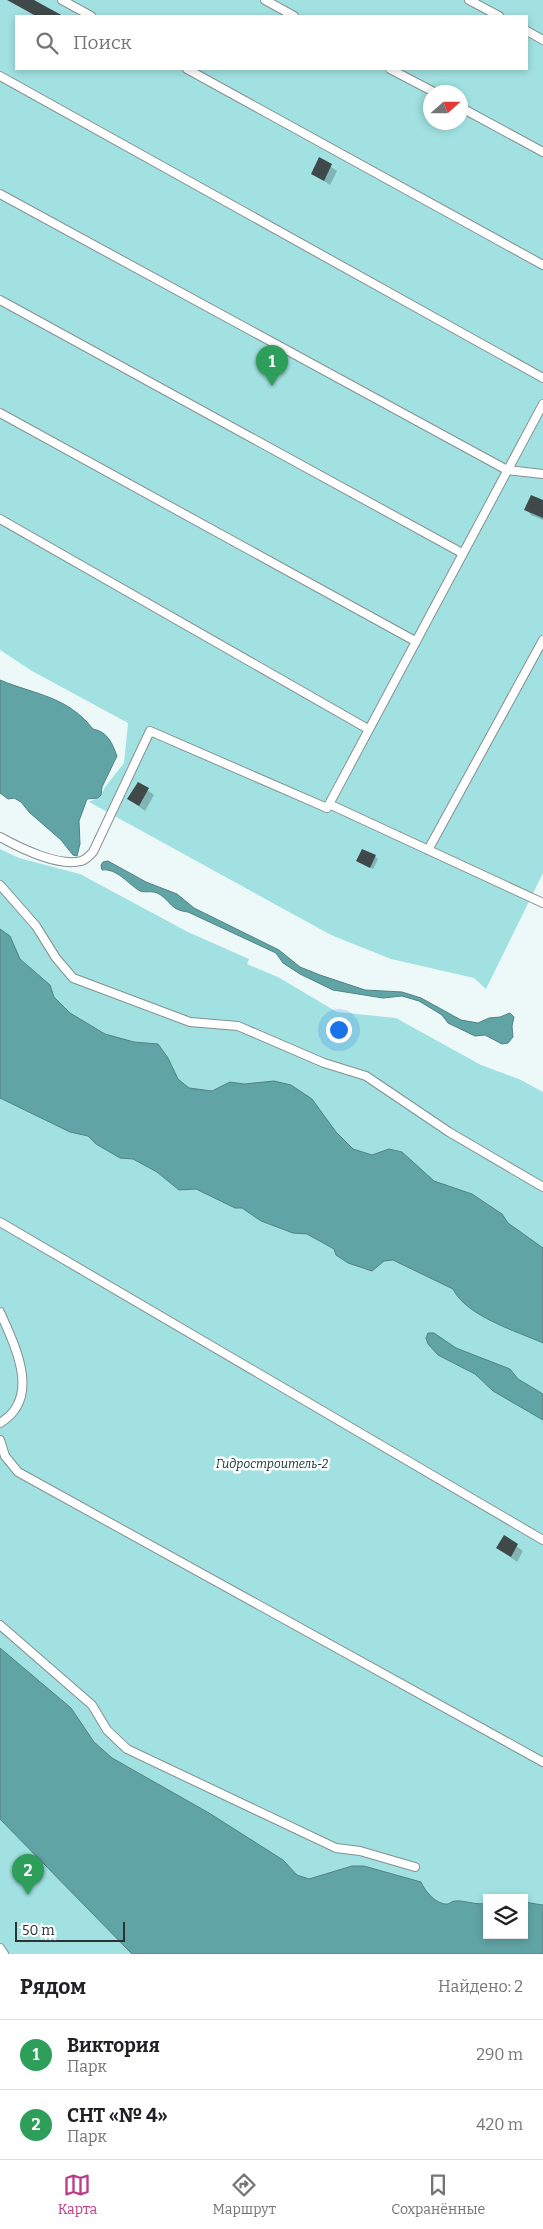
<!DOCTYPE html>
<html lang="ru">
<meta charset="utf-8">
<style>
:root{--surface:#fff;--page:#f6f6f6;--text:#202124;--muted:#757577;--line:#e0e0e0;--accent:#ba3b87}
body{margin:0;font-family:Bitter,serif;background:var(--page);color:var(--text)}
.controls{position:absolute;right:15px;bottom:15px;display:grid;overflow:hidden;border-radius:0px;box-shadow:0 2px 8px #0003}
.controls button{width:45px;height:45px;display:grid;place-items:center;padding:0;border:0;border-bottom:1px solid var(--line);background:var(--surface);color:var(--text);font:25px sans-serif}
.compass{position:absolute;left:423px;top:85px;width:45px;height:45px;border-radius:50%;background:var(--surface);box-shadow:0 2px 8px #0003;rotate:69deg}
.scale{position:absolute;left:15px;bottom:12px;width:110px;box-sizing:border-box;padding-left:5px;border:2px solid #2e3232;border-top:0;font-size:14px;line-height:18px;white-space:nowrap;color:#2e3232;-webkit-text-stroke:4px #fff;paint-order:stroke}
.you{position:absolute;left:338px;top:1029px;width:18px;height:18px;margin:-12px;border:4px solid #fff;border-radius:50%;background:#1a73e8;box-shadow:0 0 0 8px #1a73e833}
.badge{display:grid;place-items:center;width:32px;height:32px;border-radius:50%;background:var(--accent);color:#fff;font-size:16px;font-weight:700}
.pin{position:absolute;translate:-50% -41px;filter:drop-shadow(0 1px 2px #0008)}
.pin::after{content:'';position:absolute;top:26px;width:18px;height:15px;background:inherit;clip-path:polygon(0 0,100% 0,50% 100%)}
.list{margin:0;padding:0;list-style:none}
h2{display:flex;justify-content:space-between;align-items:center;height:65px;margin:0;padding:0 20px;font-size:21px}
h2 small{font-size:16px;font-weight:400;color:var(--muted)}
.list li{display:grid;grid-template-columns:32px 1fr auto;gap:15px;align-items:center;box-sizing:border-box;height:70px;padding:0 20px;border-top:1px solid var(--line)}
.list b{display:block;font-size:19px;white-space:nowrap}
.list p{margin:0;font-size:16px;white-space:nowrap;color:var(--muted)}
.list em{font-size:16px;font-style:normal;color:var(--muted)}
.icon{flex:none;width:28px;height:28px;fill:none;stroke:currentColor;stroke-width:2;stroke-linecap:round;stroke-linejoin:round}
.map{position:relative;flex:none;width:543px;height:1954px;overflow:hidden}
.search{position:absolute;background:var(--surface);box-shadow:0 2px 8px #0003;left:15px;right:15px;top:15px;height:55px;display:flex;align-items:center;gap:12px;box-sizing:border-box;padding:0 18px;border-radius:0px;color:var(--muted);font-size:19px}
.sheet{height:205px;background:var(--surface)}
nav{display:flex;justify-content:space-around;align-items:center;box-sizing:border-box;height:70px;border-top:1px solid var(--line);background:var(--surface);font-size:14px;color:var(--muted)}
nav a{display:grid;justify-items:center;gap:2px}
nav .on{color:var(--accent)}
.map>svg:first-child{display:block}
.green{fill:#a2e1e2;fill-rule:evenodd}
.water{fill:#61a4a6;stroke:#528283}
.shadow{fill:#0003}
.building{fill:#404949}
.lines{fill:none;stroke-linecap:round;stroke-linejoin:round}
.service-casing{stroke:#859090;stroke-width:10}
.service{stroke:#fff;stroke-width:8}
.labels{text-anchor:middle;stroke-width:5;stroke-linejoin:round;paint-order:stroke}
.park-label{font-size:12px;font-style:italic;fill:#0c2f30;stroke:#fff}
</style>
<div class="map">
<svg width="543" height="1954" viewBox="0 0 543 1954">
<rect width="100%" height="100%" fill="#edf9f9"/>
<path class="green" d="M0,0H543V873L486,989L474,978L391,959L331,935L89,802L100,796L105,787L124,763L128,723L32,671L0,650ZM16,16H527V69H16ZM430,92H460V122H430Z
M0,849L19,858L80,874L188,932L249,959L247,964L278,977L337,1012L396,1018L481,1065L519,1079L543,1092V1954H0ZM487,1898H524V1935H487Z"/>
<path class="water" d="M0,680C36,695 67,696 93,729C108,732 112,743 117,756L102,787L101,795L98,798L87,799L79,821L80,844L77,856L73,855L61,840L29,812L21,802L14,798L8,799L0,793Z
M108,861L146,882L177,894L194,908L279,950L300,967L320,975L365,990L402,992L421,998L461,1020L478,1023L489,1018L500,1017L510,1013L514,1017L512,1026L513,1037L508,1043L502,1044L485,1035L475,1036L448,1023L442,1015L419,1001L402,996L383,998L333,990L300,974L283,963L276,953L188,912C170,910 172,902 159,894C153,890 146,893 140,891C128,884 117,868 102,870L101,865L103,862Z
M0,929L10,936L20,959L50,985L54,997L70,1013L105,1034L134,1042L158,1044L168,1058L178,1079L189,1088L212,1091L230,1082L244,1084L274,1081L291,1085L312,1099L336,1132L353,1149L372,1155L389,1149L402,1152L434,1181L472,1194L502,1214L508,1223L543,1248V1343C516,1331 466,1316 453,1289L393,1260L384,1261L372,1271L348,1263L336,1255L334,1249L307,1234L293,1233L261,1221L242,1208H235L196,1189L179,1190L157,1172L133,1159L120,1158L96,1144L88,1136L70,1132L0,1098Z
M428,1333H434L456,1348L510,1369L518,1379L543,1394V1420L493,1391L475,1374L438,1355L428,1344L426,1338Z
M0,1648L71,1708L94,1742L112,1758L209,1813L283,1860L297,1875L309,1879L352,1866H364L421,1882C425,1891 436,1905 448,1904C450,1903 453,1901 455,1901C466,1900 476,1906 487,1903V1935H524V1902L543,1905V1954H132L0,1819Z"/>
<path class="shadow" d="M23,0H32L62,16H35L20,6Z
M320,159L337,171L330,185L312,173Z
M543,502V520L531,515L526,509Z
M138,783L154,795L145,811L129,799Z
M375,857L378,859L373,869L358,861Z
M504,1537L523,1551L517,1562L498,1548Z"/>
<path class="building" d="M7,0H34L63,16H36Z
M319,157L332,164L324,181L311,174Z
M531,495L543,500V518L524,510Z
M138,782L149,788L139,806L127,799Z
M362,849L376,855L370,868L356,861Z
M504,1535L518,1544L511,1557L496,1548Z"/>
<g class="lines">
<defs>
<path id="service" d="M62,0L91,16
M265,0L294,16
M469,0L499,16
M527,31L543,40
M187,69L543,265
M390,69L434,92
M0,76L543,378
M460,107L543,152
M0,194L507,470L543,474
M0,300L462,553
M0,413L415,641
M0,519L368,729
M329,804L543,903
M0,837C20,848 59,867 81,861C86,860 90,855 93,852L150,731L327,808L543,404
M428,850L543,640
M0,885L36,926L56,958L73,978L190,1022L238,1026L324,1063L366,1076L449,1132L543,1187
M0,1222L543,1540
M0,1312C15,1346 42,1398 0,1423
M0,1440L5,1456L18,1472L543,1762
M0,1625L92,1705L107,1730L127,1749L336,1848L360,1851L415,1867
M0,1948L4,1954"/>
</defs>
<use href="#service" class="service-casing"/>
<use href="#service" class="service"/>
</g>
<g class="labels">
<g class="park-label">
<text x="272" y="1468">Гидростроитель-2</text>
</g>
</g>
</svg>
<div class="controls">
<button><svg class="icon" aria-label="layers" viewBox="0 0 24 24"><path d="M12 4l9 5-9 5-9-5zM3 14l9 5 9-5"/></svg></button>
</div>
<svg class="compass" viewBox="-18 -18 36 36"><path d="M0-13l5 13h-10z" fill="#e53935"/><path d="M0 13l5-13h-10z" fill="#757577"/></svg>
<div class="scale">50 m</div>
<div class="you"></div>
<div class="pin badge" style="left:272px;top:386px;background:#2e9e5b">1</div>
<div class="pin badge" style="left:28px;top:1895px;background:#2e9e5b">2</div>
<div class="search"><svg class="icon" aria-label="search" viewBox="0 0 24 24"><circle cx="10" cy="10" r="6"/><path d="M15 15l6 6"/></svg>Поиск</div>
</div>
<section class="sheet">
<h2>Рядом<small>Найдено: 2</small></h2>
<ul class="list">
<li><span class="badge" style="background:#2e9e5b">1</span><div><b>Виктория</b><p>Парк</p></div><em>290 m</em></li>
<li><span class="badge" style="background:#2e9e5b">2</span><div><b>СНТ «№ 4»</b><p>Парк</p></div><em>420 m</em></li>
</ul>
</section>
<nav>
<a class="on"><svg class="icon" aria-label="map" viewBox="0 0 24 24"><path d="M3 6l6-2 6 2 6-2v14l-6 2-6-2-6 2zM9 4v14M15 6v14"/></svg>Карта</a>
<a><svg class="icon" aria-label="directions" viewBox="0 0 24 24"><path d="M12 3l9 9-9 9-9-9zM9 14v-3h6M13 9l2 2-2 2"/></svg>Маршрут</a>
<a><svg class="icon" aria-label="saved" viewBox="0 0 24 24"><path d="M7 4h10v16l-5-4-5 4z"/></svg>Сохранённые</a>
</nav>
